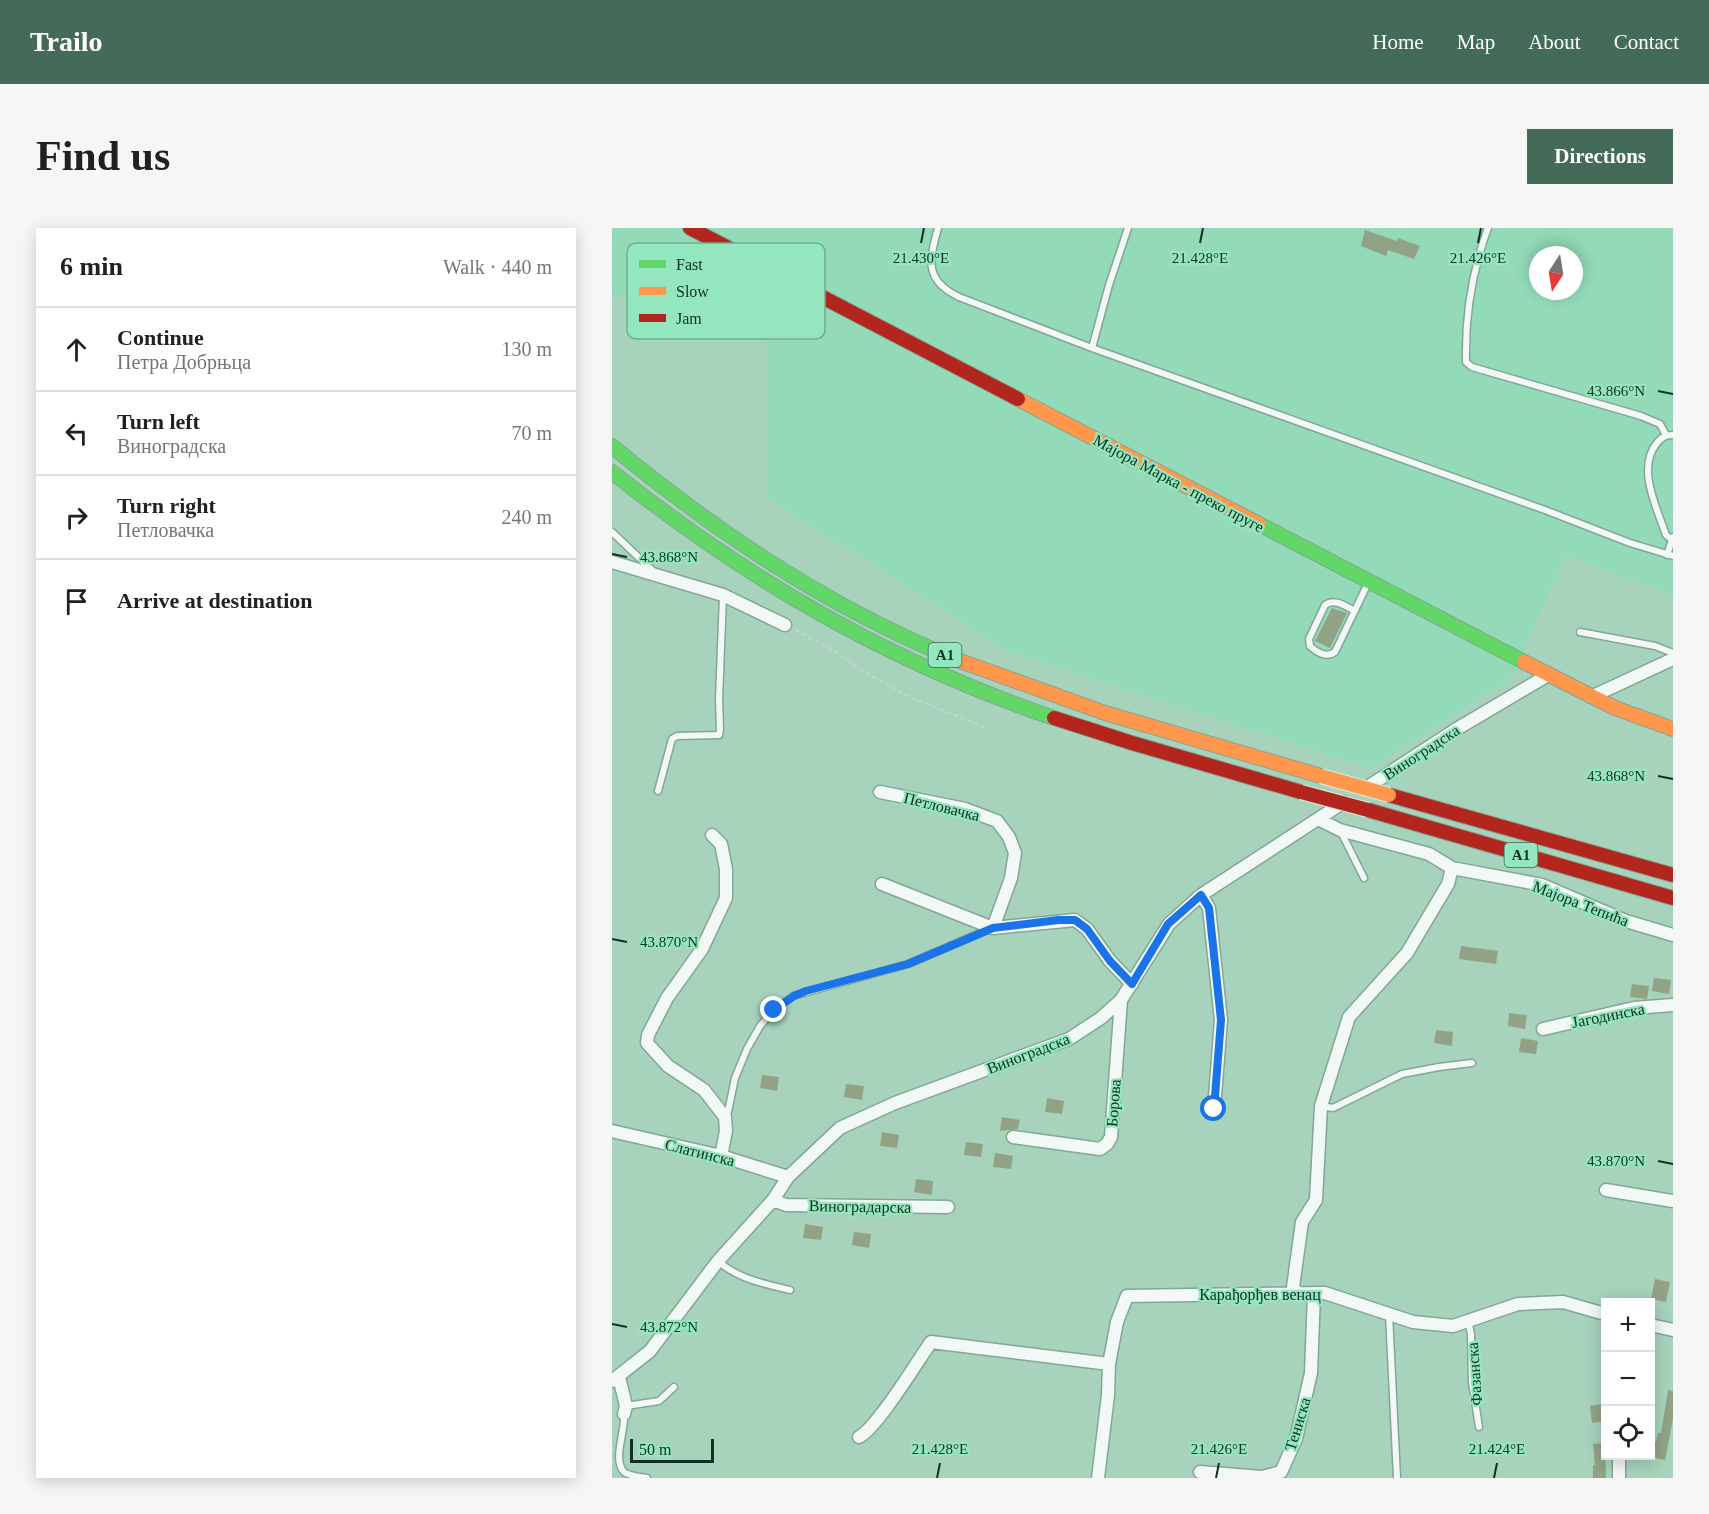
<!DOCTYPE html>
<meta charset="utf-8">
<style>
:root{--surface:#fff;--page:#f6f6f6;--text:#202124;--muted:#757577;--line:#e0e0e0;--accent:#446a58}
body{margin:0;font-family:Georgia,serif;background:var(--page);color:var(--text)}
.controls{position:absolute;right:18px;bottom:18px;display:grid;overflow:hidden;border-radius:0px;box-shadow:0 3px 15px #0003}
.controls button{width:54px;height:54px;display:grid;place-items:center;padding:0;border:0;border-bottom:2px solid var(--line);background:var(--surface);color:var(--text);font:30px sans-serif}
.compass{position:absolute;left:917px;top:18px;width:54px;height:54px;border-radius:50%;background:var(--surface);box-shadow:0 3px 15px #0003;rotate:192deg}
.scale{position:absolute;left:18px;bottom:15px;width:84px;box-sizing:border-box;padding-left:6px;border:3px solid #0f3122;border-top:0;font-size:16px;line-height:21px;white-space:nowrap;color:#0f3122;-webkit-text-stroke:4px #94e6be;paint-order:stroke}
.stop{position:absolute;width:18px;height:18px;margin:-14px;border:4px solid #1a73e8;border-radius:50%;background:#fff}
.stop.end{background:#1a73e8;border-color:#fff;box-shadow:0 2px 6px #0008}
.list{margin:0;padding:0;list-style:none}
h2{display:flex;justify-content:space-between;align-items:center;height:78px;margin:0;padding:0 24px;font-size:26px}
h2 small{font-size:20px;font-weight:400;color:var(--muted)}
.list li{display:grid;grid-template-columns:39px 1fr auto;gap:18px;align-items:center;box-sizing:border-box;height:84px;padding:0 24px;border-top:2px solid var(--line)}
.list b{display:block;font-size:22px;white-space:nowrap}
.list p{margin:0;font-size:20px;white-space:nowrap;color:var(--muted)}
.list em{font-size:20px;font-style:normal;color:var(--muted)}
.icon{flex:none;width:33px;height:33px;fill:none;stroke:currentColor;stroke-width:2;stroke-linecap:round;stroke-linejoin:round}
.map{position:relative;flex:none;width:1061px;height:1250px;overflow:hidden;border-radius:0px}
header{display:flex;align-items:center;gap:36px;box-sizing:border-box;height:84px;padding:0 30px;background:var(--accent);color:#fff}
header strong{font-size:28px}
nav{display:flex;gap:33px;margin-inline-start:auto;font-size:21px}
.intro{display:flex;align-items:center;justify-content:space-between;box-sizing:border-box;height:144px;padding:0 36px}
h1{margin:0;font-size:42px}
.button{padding:15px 27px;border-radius:0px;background:var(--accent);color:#fff;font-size:21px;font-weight:700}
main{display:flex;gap:36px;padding:0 36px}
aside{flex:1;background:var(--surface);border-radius:0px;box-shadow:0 3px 15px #0003}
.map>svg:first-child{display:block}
.built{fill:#93dab8;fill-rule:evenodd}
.building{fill:#92a385}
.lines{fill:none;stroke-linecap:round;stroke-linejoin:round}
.lane-casing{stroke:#83a695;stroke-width:9}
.street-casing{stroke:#83a695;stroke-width:15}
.fast-casing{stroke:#83a695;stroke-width:16}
.slow-casing{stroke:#83a695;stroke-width:16}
.jam-casing{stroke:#83a695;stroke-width:16}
.path{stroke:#c4d3cb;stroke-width:2;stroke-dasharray:4.5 3;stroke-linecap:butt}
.lane{stroke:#f2f8f5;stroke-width:6}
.street{stroke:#f2f8f5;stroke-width:12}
.fast{stroke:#63d668;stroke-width:14}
.slow{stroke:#ff974d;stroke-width:14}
.jam{stroke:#b3261e;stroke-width:14}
.slow-bridge-casing{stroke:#d7ebe1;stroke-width:16;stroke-linecap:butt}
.jam-bridge-casing{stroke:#d7ebe1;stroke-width:16;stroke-linecap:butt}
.slow-bridge{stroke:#ff974d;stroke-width:14}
.jam-bridge{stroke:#b3261e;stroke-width:14}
.route{stroke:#1a73e8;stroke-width:8}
.ticks{fill:none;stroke:#0f3122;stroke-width:2}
.labels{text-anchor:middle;stroke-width:4.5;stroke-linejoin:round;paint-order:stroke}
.shield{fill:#94e6be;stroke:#376751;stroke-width:1.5}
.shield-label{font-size:15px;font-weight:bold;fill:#0f3122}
.street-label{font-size:16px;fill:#0f3122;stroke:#94e6be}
.key{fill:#94e6be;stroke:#6cb08f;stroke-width:1.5}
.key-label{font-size:16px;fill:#0f3122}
.ticks-label{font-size:15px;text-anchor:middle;fill:#0f3122;stroke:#94e6be;stroke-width:4.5;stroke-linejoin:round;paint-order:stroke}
</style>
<header>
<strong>Trailo</strong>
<nav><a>Home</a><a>Map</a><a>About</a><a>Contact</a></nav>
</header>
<div class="intro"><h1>Find us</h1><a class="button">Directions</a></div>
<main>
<aside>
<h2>6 min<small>Walk · 440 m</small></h2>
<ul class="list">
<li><svg class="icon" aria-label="ahead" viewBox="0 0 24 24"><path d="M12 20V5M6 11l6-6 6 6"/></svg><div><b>Continue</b><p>Петра Добрњца</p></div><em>130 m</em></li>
<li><svg class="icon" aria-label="left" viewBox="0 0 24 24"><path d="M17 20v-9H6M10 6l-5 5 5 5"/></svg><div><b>Turn left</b><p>Виноградска</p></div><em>70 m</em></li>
<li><svg class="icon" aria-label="right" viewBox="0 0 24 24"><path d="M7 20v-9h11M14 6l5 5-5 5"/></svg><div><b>Turn right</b><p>Петловачка</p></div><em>240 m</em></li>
<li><svg class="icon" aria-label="arrive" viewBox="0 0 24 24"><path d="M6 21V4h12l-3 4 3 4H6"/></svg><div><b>Arrive at destination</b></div></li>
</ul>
</aside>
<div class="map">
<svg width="1061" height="1250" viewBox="0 0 1061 1250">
<rect width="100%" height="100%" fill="#a7d3bd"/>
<path class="built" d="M0,0H1061V368L954,327L899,450L758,540L396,423L156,270L155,85L0,67ZM926,27H962V63H926Z"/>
<path class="building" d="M753,2L785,13L786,10L808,18L802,31L776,22L774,28L749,18Z
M720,380L735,385L718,420L703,413Z
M849,718L886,723L884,736L847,731Z
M1042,750L1059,752L1057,766L1040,763Z
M1020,756L1037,758L1035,771L1018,769Z
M897,785L915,787L913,801L896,798Z
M824,802L841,804L840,818L822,815Z
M909,810L926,813L924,826L907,824Z
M150,847L167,849L165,863L148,860Z
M234,856L252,858L250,872L232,869Z
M435,870L452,873L450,886L433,884Z
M390,889L408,892L406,901L388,903Z
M270,904L287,907L285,920L268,918Z
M354,914L371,916L369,929L352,927Z
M383,925L401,928L399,941L381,939Z
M304,951L321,953L320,967L302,964Z
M193,996L211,999L209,1012L191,1010Z
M242,1004L259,1006L257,1020L240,1017Z
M1043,1051L1058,1054L1054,1074L1039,1071Z
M1056,1162L1061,1163V1191L1053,1232L1038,1229V1213L1044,1214L1046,1205H1049Z
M991,1176L993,1193L980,1195L978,1178Z
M993,1215L994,1250H981V1237H983L981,1216Z"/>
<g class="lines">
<defs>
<path id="lane" d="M326,0C317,33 312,52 347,69L480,120L933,282L1018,315L1061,328
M876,0C860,43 853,89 854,134L860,139L1029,188L1048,196L1054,207
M480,120L497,57L516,0
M0,304L41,343
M1059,311L1054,307C1045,280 1024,240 1045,215C1050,209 1053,207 1061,207
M1055,327L1061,309
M743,383C733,378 723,370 713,377L697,411L698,418C705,425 715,430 723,424L756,355
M968,404L1043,418L1061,425
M46,563L60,511L65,508L107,507L108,502L107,471L111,368
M728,602L752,650
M709,878L721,880L790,846L827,839L860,835
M113,889L116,884L123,850L135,821L148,798L162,782L181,768L296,736L380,700
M106,1033C126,1051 153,1056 178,1062
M777,1086L785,1250
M856,1093L859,1106L860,1154L867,1199
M14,1178L47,1173L62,1159
M12,1186C14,1201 0,1232 12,1244C17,1248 29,1249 35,1250"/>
<path id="street" d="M0,334L111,367L173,397
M979,469L1061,431
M754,560L843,502L936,447
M268,564L353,581L385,593L397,609L403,625L399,650L381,700
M706,591L728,602L817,626L840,640L930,657L1014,693L1061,707
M100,607L109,616L114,641V670L90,721L55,770L36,807L35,815L56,838L92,862L113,889L114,903L109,928
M270,656L381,700L463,692L475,701L498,733L520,756
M589,667L597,680L609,792L602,881
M931,801L1022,780L1061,777
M0,903L109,928L176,949
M401,909L488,921L495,916L499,909L509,772
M994,962L1061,973
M161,972L174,977L336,979
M686,1066L681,1059L690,994L704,972L709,878L737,789L795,725L836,656L840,640
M1038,1097L1061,1102
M7,1149L14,1178L12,1186
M0,1153L38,1123L106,1033L161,972L176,949L228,900L283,875L457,811L489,790L509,772L557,696L589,667L732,574
M247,1209C265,1200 305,1134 319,1114L497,1136
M588,1244L650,1249L669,1244L684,1211L699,1145L702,1065
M486,1250L496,1167L497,1136L505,1094L515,1068L713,1065L801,1094L841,1098L906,1076L951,1074L993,1086
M1007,1250V1228"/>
<path id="fast" d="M0,218C106,306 222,383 351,434
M0,244C136,352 277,434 442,490
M647,296L912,434"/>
<path id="slow" d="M406,171L647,296
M351,434L493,485L709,548
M912,434L1003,480L1061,501"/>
<path id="jam" d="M78,0L406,171
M442,490L520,515L689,564
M777,567L1061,647
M756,582L1061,670"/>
</defs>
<use href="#lane" class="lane-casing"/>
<use href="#street" class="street-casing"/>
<use href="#fast" class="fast-casing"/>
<use href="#slow" class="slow-casing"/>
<use href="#jam" class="jam-casing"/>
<path class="path" d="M183,402L223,423L249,442L298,469L373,499"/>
<use href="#lane" class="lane"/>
<use href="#street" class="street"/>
<use href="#fast" class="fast"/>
<use href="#slow" class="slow"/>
<use href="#jam" class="jam"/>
<defs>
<path id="slow-bridge" d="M709,548L777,567"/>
<path id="jam-bridge" d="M689,564L756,582"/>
</defs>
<use href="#slow-bridge" class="slow-bridge-casing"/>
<use href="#jam-bridge" class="jam-bridge-casing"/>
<use href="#slow-bridge" class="slow-bridge"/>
<use href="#jam-bridge" class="jam-bridge"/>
</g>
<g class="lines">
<path class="route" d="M162,782L182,768L194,763L296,736L381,700L446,692H463L475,701L498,733L520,756L556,696L589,667L597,680L609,792L602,881"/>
</g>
<path class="ticks" d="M309,15L312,0M588,15L591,0M866,15L869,0M1046,163L1061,166M0,326L15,329M1046,548L1061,551M0,711L15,714M1046,933L1061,936M0,1096L15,1099M325,1250L328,1235M604,1250L607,1235M882,1250L885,1235"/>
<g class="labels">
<g class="shield">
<rect x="316.5" y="415" width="33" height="24" rx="4.5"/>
<rect x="892.5" y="615" width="33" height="24" rx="4.5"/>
</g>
<g class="shield-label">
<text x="333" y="432">A1</text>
<text x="909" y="632">A1</text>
</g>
<g class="street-label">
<text transform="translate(567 255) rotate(28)" y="6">Мајора Марка - преко пруге</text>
<text transform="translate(809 524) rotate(-33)" y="6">Виноградска</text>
<text transform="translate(330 578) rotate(14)" y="6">Петловачка</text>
<text transform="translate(969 675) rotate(21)" y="6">Мајора Тепића</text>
<text transform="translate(996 787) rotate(-11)" y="6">Јагодинска</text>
<text transform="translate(416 825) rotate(-21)" y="6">Виноградска</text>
<text transform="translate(501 875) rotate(-86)" y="6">Борова</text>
<text transform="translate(88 924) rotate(14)" y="6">Слатинска</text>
<text transform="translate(248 978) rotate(1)" y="6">Виноградарска</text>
<text x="648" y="1072">Карађорђев венац</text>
<text transform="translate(862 1146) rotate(-94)" y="6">Фазанска</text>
<text transform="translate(685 1196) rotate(-73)" y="6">Тениска</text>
</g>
</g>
<rect x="15" y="15" width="198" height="96" rx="9" class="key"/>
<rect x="27" y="32" width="27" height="8" fill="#63d668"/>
<rect x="27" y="59" width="27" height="8" fill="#ff974d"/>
<rect x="27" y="86" width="27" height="8" fill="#b3261e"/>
<g class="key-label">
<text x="64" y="42">Fast</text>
<text x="64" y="69">Slow</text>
<text x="64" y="96">Jam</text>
</g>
<g class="ticks-label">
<text x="309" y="35">21.430°E</text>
<text x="588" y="35">21.428°E</text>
<text x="866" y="35">21.426°E</text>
<text x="1004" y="168">43.866°N</text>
<text x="57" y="334">43.868°N</text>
<text x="1004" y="553">43.868°N</text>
<text x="57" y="719">43.870°N</text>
<text x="1004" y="938">43.870°N</text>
<text x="57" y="1104">43.872°N</text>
<text x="328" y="1226">21.428°E</text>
<text x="607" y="1226">21.426°E</text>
<text x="885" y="1226">21.424°E</text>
</g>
</svg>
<div class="controls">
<button>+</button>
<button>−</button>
<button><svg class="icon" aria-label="locate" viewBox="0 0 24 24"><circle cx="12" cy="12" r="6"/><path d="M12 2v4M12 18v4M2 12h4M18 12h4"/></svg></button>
</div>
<svg class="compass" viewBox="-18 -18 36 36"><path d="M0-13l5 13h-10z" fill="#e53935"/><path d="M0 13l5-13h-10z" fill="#757577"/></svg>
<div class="scale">50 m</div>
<div class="stop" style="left:602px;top:881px"></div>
<div class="stop end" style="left:162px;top:782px"></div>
</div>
</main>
